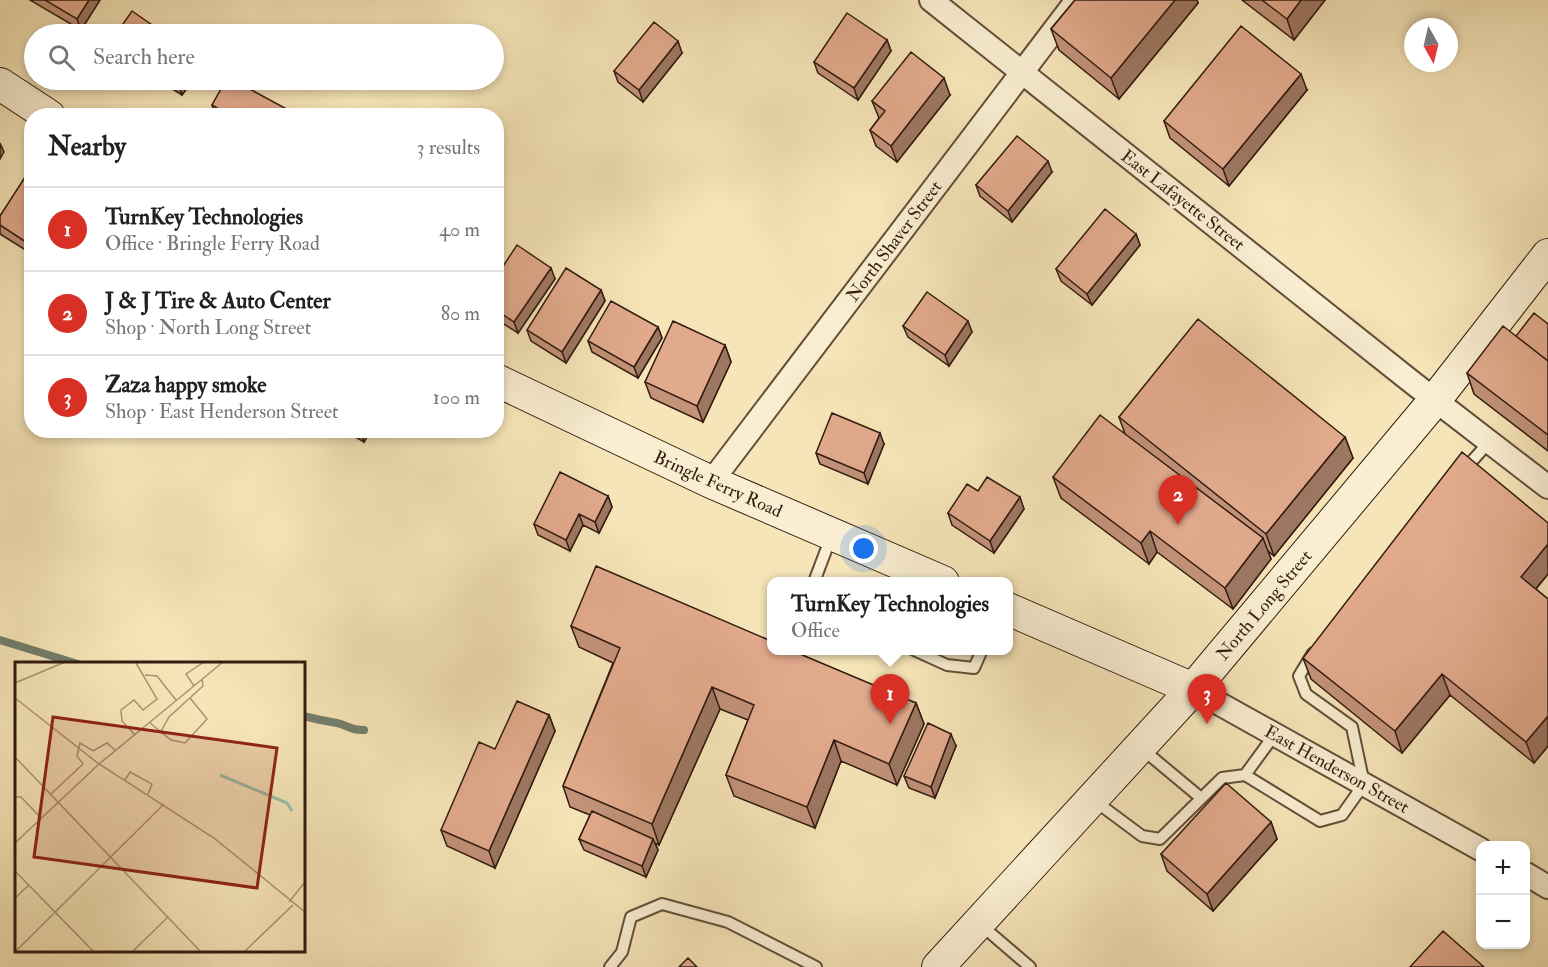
<!DOCTYPE html>
<meta charset="utf-8">
<style>
:root{--surface:#fff;--page:#f6f6f6;--text:#202124;--muted:#757577;--line:#e0e0e0;--accent:#d93025}
body{margin:0;font-family:"IM FELL Double Pica",serif;background:var(--page);color:var(--text)}
.controls{position:absolute;right:18px;bottom:18px;display:grid;overflow:hidden;border-radius:12px;box-shadow:0 3px 9px #0003}
.controls button{width:54px;height:54px;display:grid;place-items:center;padding:0;border:0;border-bottom:2px solid var(--line);background:var(--surface);color:var(--text);font:30px sans-serif}
.compass{position:absolute;left:1404px;top:18px;width:54px;height:54px;border-radius:50%;background:var(--surface);box-shadow:0 3px 9px #0003;rotate:172deg}
.you{position:absolute;left:864px;top:549px;width:21px;height:21px;margin:-15px;border:4px solid #fff;border-radius:50%;background:#1a73e8;box-shadow:0 0 0 9px #1a73e833}
.badge{display:grid;place-items:center;width:39px;height:39px;border-radius:50%;background:var(--accent);color:#fff;font-size:20px;font-weight:700}
.pin{position:absolute;translate:-50% -50px;filter:drop-shadow(0 2px 3px #0008)}
.pin::after{content:'';position:absolute;top:32px;width:21px;height:18px;background:inherit;clip-path:polygon(0 0,100% 0,50% 100%)}
.popup{position:absolute;left:767px;top:577px;width:246px;height:78px;box-sizing:border-box;display:grid;place-content:center;border-radius:12px;background:var(--surface);filter:drop-shadow(0 2px 4px #0005);font-size:20px;white-space:nowrap;color:var(--muted)}
.popup b{font-size:22px;color:var(--text)}
.popup::after{content:'';position:absolute;left:50%;top:100%;margin-left:-12px;border:12px solid transparent;border-top-color:var(--surface)}
.list{margin:0;padding:0;list-style:none}
h2{display:flex;justify-content:space-between;align-items:center;height:78px;margin:0;padding:0 24px;font-size:26px}
h2 small{font-size:20px;font-weight:400;color:var(--muted)}
.list li{display:grid;grid-template-columns:39px 1fr auto;gap:18px;align-items:center;box-sizing:border-box;height:84px;padding:0 24px;border-top:2px solid var(--line)}
.list b{display:block;font-size:22px;white-space:nowrap}
.list p{margin:0;font-size:20px;white-space:nowrap;color:var(--muted)}
.list em{font-size:20px;font-style:normal;color:var(--muted)}
.icon{flex:none;width:33px;height:33px;fill:none;stroke:currentColor;stroke-width:2;stroke-linecap:round;stroke-linejoin:round}
.map{position:relative;flex:none;width:1548px;height:967px;overflow:hidden}
.search{position:absolute;background:var(--surface);box-shadow:0 3px 9px #0003;left:24px;top:24px;width:480px;height:66px;display:flex;align-items:center;gap:15px;box-sizing:border-box;padding:0 21px;border-radius:33px;color:var(--muted);font-size:22px}
.panel{position:absolute;background:var(--surface);box-shadow:0 3px 9px #0003;left:24px;top:108px;width:480px;height:330px;border-radius:24px}
.map>svg:first-child{display:block}
.lines{fill:none;stroke-linecap:round;stroke-linejoin:round}
.stream{stroke:#737e6c;stroke-width:8}
.lane-casing{stroke:#634e3a;stroke-width:14}
.street-casing{stroke:#634e3a;stroke-width:26}
.secondary-casing{stroke:#321b10;stroke-width:34}
.lane{stroke:#f9eed1;stroke-width:10}
.street{stroke:#f9eed1;stroke-width:22}
.secondary{stroke:#f9eed1;stroke-width:32}
.wall{fill:#c29279;stroke:#321b10;stroke-width:1.5}
.shaded-wall{fill:#9e7763;stroke:#321b10;stroke-width:1.5}
.building{fill:#e2aa8d;stroke:#321b10;stroke-width:1.5}
.labels{text-anchor:middle;stroke-width:5;stroke-linejoin:round;paint-order:stroke}
.street-label{font-size:18px;fill:#321b10;stroke:#f9eed1}
.inset-river{fill:none;stroke:#9ec0aa;stroke-width:3}
.inset-road{fill:none;stroke:#a89475;stroke-width:1.5}
.view{fill:#8f2418;fill-opacity:0.15;stroke:#8f2418;stroke-width:3}
.inset-edge{fill:none;stroke:#321b10;stroke-width:3}
</style>
<div class="map">
<svg width="1548" height="967" viewBox="0 0 1548 967">
<rect width="100%" height="100%" fill="#f6e5b8"/>
<filter id="stains"><feTurbulence type="fractalNoise" baseFrequency=".00333" numOctaves="4"/><feColorMatrix values="0 0 0 0 .2 0 0 0 0 .09 0 0 0 0 .02 0 0 0 .5 -.17"/></filter>
<radialGradient id="worn" r=".72"><stop offset=".6" stop-color="#630" stop-opacity="0"/><stop offset="1" stop-color="#630" stop-opacity=".3"/></radialGradient>
<g class="lines">
<path class="stream" d="M0,640L78,664
M303,716C315,719 325,721 337,723C348,725 351,731 364,730"/>
<defs>
<path id="lane" d="M1464,470L1489,442
M814,582L831,537
M914,650L947,665L974,668L982,650
M1141,748L1201,798
M1245,775L1275,734
M1095,801L1142,836L1160,839L1222,778L1245,775L1320,821L1342,815L1364,784L1352,727L1306,694L1299,676L1313,653
M981,925L1030,967
M610,967L622,952L631,917L662,904L728,922L816,967"/>
<path id="street" d="M931,0L1413,383L1548,487
M711,482L1077,0
M1193,689L1480,849
M1526,874L1548,887"/>
<path id="secondary" d="M0,84L49,116
M496,380L711,482L943,582
M1008,609L1193,689
M938,967L1193,689L1435,400L1548,255"/>
</defs>
<use href="#lane" class="lane-casing"/>
<use href="#street" class="street-casing"/>
<use href="#secondary" class="secondary-casing"/>
<use href="#lane" class="lane"/>
<use href="#street" class="street"/>
<use href="#secondary" class="secondary"/>
</g>
<path class="wall" d="M30,0H100L81,30Z
M1075,0H1197L1198,3L1119,99L1059,50L1051,29Z
M1242,0H1325L1294,40Z
M887,40L891,51L858,100L818,73L814,62Z
M682,53L643,102L618,82L614,71Z
M158,80H193L182,95Z
M1307,90L1229,186L1170,138L1164,121Z
M950,95L897,162L876,146L870,130L879,118L872,101Z
M212,105L294,113L295,116H216Z
M32,172V254L0,234V216Z
M1052,172L1012,222L980,196L976,185Z
M1136,234L1140,245L1092,305L1061,281L1056,269Z
M496,277L555,279L518,333L496,319Z
M601,290L605,301L566,363L531,341L527,330Z
M1548,324V451L1474,394L1467,373L1516,336Z
M903,326L972,332L949,366L908,337Z
M658,327L662,338L638,378L592,352L588,341Z
M725,345L731,362L703,422L651,398L645,382Z
M1119,417L1345,437L1353,458L1274,556L1268,551L1271,559L1233,609L1157,552L1149,564L1061,498L1053,477L1125,434Z
M343,430H371L364,442Z
M884,444L868,484L820,464L816,453Z
M978,491L1024,509L994,553L952,525L948,513Z
M608,496L612,507L599,533L583,525L570,551L538,535L534,524Z
M1548,523V574L1536,589L1548,599V746L1534,763L1450,695L1402,753L1311,679L1303,658Z
M571,626L916,703L924,724L897,785L841,761L815,828L734,796L726,775L748,720L720,709L659,845L655,843L658,850L646,877L584,850L579,839L590,815L570,807L563,786L613,663L579,647Z
M549,715L555,731L495,868L447,846L441,830L495,749Z
M956,746L935,798L909,788L904,776Z
M1271,822L1277,839L1213,911L1167,871L1161,854Z"/>
<path class="shaded-wall" d="M89,0H100L81,30L77,19Z
M1175,0H1197L1198,3L1119,99L1111,78Z
M1301,0H1325L1294,40L1287,19Z
M887,40L891,51L858,100L854,88Z
M678,41L682,53L643,102L639,90Z
M1301,74L1307,90L1229,186L1223,169Z
M944,78L950,95L897,162L891,146Z
M181,80H193L182,95L178,84Z
M0,143L4,152L0,159Z
M1048,161L1052,172L1012,222L1008,211Z
M1136,234L1140,245L1092,305L1087,294Z
M551,268L555,279L518,333L514,322Z
M601,290L605,301L566,363L562,352Z
M968,321L972,332L949,366L945,355Z
M658,327L662,338L638,378L634,367Z
M725,345L731,362L703,422L697,406Z
M360,430H371L364,442L360,431Z
M880,433L884,444L868,484L864,473Z
M1345,437L1353,458L1274,556L1266,534Z
M608,496L612,507L599,533L595,522Z
M1020,497L1024,509L994,553L990,541Z
M579,514L583,525L570,551L566,540Z
M1150,531L1157,552L1149,564L1141,543Z
M1263,538L1271,559L1233,609L1225,588Z
M1548,544V574L1528,598L1521,577Z
M1442,674L1450,695L1402,753L1395,731Z
M712,687L720,709L659,845L652,824Z
M916,703L924,724L897,785L889,764Z
M549,715L555,731L495,868L489,851Z
M1548,716V746L1534,763L1526,742Z
M951,734L956,746L935,798L931,787Z
M834,740L841,761L815,828L807,807Z
M1271,822L1277,839L1213,911L1207,894Z
M653,839L658,850L646,877L642,866Z"/>
<path class="building" d="M45,0H89L77,19Z
M1075,0H1175L1111,78L1051,29Z
M1262,0H1301L1287,19Z
M132,11L165,34H116Z
M847,13L887,40L854,88L814,62Z
M654,22L678,41L639,90L614,71Z
M1241,26L1301,74L1223,169L1164,121Z
M911,52L944,78L891,146L870,130L885,111L872,101Z
M171,80H181L178,84Z
M226,80H233L294,113L292,116H230L212,105Z
M1017,136L1048,161L1008,211L976,185Z
M29,171L32,172V246L0,225V216Z
M1105,209L1136,234L1087,294L1056,269Z
M517,245L551,268L514,322L496,310V277Z
M566,268L601,290L562,352L527,330Z
M927,292L968,321L945,355L903,326Z
M611,301L658,327L634,367L588,341Z
M1534,313L1548,324V361L1516,336Z
M1198,319L1345,437L1266,534L1119,417Z
M673,321L725,345L697,406L645,382Z
M1503,326L1548,361V435L1467,373Z
M832,413L880,433L864,473L816,453Z
M1100,415L1263,538L1225,588L1150,531L1141,543L1053,477Z
M1462,452L1548,523V544L1521,577L1548,599V716L1526,742L1442,674L1395,731L1303,658Z
M560,472L608,496L595,522L579,514L566,540L534,524Z
M987,477L1020,497L990,541L948,513L967,484L978,491Z
M596,566L771,641V651H793L916,703L889,764L834,740L807,807L726,775L754,705L712,687L652,824L563,786L620,648L571,626Z
M517,701L549,715L489,851L441,830L479,742L495,749Z
M928,723L951,734L931,787L904,776Z
M1226,783L1271,822L1207,894L1161,854Z
M592,811L653,839L642,866L579,839Z
M1443,931L1484,967H1410Z
M688,958L697,967H679Z"/>
<g class="labels">
<g class="street-label">
<text transform="translate(1183 200) rotate(38)" y="6">East Lafayette Street</text>
<text transform="translate(894 241) rotate(-53)" y="6">North Shaver Street</text>
<text transform="translate(718 484) rotate(24)" y="6">Bringle Ferry Road</text>
<text transform="translate(1264 605) rotate(-50)" y="6">North Long Street</text>
<text transform="translate(1337 769) rotate(29)" y="6">East Henderson Street</text>
</g>
</g>
<g transform="translate(15 662)">
<rect width="290" height="290" fill="#f6e5b8"/>
<path class="inset-river" d="M205,113L272,141L277,149"/>
<path class="inset-road" d="M130,13L142,14L161,38M0,21L50,0M179,24L171,12L189,0M0,36L84,102L199,176L290,250M135,61L156,78L170,81L192,57L175,36M145,71L154,55L188,24L187,17M120,73L107,59L106,48L119,38L128,48L142,37L121,1M0,95L185,289M110,118L115,110L137,122L133,132M36,132L68,102L62,94L65,81L78,89L92,81L101,89M0,135H6L26,156M0,181L84,102L208,0M0,209L78,289M0,236L14,223M274,240L290,220M1,289L149,142M118,289L153,255M230,289L278,243"/>
<path class="view" d="M38,55L262,86L242,226L19,195Z"/>
<rect width="290" height="290" class="inset-edge"/>
</g>
<rect width="100%" height="100%" filter="url(#stains)"/>
<rect width="100%" height="100%" fill="url(#worn)"/>
</svg>
<div class="controls">
<button>+</button>
<button>−</button>
</div>
<svg class="compass" viewBox="-18 -18 36 36"><path d="M0-13l5 13h-10z" fill="#e53935"/><path d="M0 13l5-13h-10z" fill="#757577"/></svg>
<div class="you"></div>
<div class="pin badge" style="left:890px;top:724px">1</div>
<div class="popup"><b>TurnKey Technologies</b>Office</div>
<div class="pin badge" style="left:1178px;top:525px">2</div>
<div class="pin badge" style="left:1207px;top:724px">3</div>
<div class="search"><svg class="icon" aria-label="search" viewBox="0 0 24 24"><circle cx="10" cy="10" r="6"/><path d="M15 15l6 6"/></svg>Search here</div>
<section class="panel">
<h2>Nearby<small>3 results</small></h2>
<ul class="list">
<li><span class="badge">1</span><div><b>TurnKey Technologies</b><p>Office · Bringle Ferry Road</p></div><em>40 m</em></li>
<li><span class="badge">2</span><div><b>J &amp; J Tire &amp; Auto Center</b><p>Shop · North Long Street</p></div><em>80 m</em></li>
<li><span class="badge">3</span><div><b>Zaza happy smoke</b><p>Shop · East Henderson Street</p></div><em>100 m</em></li>
</ul>
</section>
</div>
